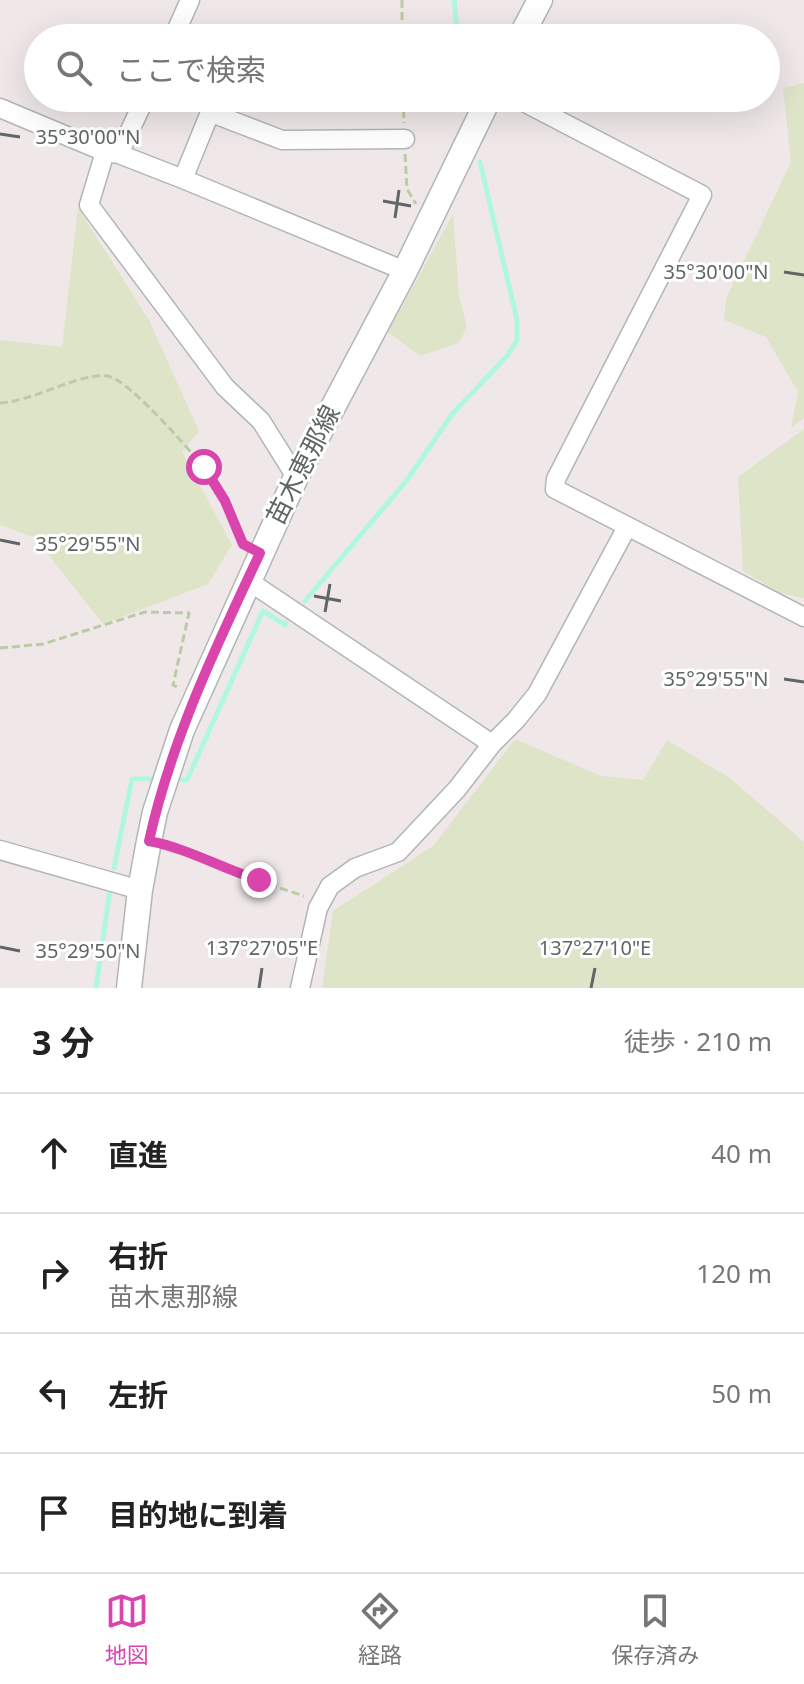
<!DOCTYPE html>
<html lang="ja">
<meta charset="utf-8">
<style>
:root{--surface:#fff;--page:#f2f2f2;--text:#222;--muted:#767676;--line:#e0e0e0;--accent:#d944ad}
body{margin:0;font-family:"Noto Sans","Noto Sans JP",sans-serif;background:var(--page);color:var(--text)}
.stop{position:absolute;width:24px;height:24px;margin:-18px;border:6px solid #d944ad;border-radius:50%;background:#fff}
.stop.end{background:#d944ad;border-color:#fff;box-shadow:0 2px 8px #0008}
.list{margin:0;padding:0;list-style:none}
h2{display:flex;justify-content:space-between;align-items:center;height:104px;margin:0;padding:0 32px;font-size:34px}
h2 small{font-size:26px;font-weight:400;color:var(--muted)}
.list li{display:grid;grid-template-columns:52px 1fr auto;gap:24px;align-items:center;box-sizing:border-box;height:120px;padding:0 32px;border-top:2px solid var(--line)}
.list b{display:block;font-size:30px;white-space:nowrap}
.list p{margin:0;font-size:26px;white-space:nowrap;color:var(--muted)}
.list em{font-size:26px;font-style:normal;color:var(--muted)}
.icon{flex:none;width:44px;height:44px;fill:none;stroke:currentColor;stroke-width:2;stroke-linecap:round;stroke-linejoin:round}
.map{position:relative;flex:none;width:804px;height:988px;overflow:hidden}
.search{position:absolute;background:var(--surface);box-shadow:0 8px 32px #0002;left:24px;right:24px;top:24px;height:88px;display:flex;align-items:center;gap:20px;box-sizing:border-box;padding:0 28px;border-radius:44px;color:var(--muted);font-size:30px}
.sheet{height:584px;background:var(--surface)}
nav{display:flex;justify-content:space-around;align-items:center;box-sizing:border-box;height:112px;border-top:2px solid var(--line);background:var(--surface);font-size:22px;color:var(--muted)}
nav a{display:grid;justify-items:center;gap:4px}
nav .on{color:var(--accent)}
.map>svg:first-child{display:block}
.green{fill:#dee4c7}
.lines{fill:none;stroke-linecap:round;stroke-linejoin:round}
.stream{stroke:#b0f7df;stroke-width:5}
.street-casing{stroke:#b0b6b5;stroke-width:21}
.secondary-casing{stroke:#b0b6b6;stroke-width:27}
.path{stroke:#b9cca6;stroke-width:3;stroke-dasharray:8 4;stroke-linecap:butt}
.street{stroke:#fff;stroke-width:18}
.secondary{stroke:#fff;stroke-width:24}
.route{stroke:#d944ad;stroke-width:10}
.ticks{fill:none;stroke:#5f6665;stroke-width:3}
.labels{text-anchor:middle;stroke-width:6;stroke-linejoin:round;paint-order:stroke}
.street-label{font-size:26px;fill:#5f6665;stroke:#fff}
.ticks-label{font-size:20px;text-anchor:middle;fill:#5f6665;stroke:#fff;stroke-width:6;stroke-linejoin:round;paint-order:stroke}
</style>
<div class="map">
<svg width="804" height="988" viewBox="0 0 804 988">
<rect width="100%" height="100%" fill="#f0e8e8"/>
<path class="green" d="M804,83V418L791,428L798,392L766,337L724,320L726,299L791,162L783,88Z
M78,208L149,320L199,431L182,452L232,545L208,584L103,624L35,538L0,525V340L62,347Z
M453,214L459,295L467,327L459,343L420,356L388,332Z
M804,429V598L780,593L743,571L738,477Z
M515,739L601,776L643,780L667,740L730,778L804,842V988H322L333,911L433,846Z"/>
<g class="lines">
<path class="stream" d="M454,0L458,38
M305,601L407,480L453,413L508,355L517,340V320L480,162
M182,780H187L263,611L285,625L286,623
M114,868L132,779H150
M96,988L110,890"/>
<defs>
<path id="street" d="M173,38L190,0
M516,98L702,195L556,479L555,489L804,617
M0,108L105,152L119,154L183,179L405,271
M105,152L89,205L225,387L261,421L296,477
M119,154L145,98
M183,179L209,115H217L282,140L405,139
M247,580L492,744
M0,850L140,890
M300,988L318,908L330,886L355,868L398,852L457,789L492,744L516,720L537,694L627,527"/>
<path id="secondary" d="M520,38L540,0
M129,988L140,890L149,841L155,812L182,730L296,477L405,271L489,98"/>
</defs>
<use href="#street" class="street-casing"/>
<use href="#secondary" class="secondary-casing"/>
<path class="path" d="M402,0V38
M403,98L404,123
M405,154L407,189L416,204
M0,403C34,401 78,373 107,376C128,377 205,466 218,487C228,505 235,525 243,544
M0,648L43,644L145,612L189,613L173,685L179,688
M168,846L225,870L304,896"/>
<use href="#street" class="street"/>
<use href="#secondary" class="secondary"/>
</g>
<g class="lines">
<path class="route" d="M204,467L225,501L243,544L260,553C216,646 171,741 149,841C187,848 223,869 259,880"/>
</g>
<path class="ticks" d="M0,134L20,137M383,201L411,206M395,218L399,190M784,272L804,275M0,540L20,544M314,596L341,601M325,612L330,584M784,679L804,682M0,947L20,951M259,988L262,968M591,988L595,968"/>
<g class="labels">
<g class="street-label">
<text transform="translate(303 465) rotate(-63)" y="9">苗木恵那線</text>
</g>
</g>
<g class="ticks-label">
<text x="88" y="144">35°30'00"N</text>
<text x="716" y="279">35°30'00"N</text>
<text x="88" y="551">35°29'55"N</text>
<text x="716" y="686">35°29'55"N</text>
<text x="262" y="955">137°27'05"E</text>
<text x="595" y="955">137°27'10"E</text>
<text x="88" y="958">35°29'50"N</text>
</g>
</svg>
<div class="stop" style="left:204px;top:467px"></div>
<div class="stop end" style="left:259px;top:880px"></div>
<div class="search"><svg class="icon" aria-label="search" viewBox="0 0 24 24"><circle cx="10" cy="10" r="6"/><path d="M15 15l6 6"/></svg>ここで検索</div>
</div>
<section class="sheet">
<h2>3 分<small>徒歩 · 210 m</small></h2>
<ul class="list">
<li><svg class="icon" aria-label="ahead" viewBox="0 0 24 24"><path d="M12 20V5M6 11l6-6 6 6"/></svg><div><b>直進</b></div><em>40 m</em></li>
<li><svg class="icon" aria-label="right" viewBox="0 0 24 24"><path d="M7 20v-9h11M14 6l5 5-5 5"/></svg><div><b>右折</b><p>苗木恵那線</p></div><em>120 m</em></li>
<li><svg class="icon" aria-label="left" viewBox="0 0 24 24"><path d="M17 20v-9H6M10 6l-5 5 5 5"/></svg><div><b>左折</b></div><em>50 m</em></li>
<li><svg class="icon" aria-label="arrive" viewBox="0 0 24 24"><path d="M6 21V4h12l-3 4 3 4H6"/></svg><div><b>目的地に到着</b></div></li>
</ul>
</section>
<nav>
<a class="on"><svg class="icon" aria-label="map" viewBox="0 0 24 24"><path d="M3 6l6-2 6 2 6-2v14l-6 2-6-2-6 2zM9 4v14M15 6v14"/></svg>地図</a>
<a><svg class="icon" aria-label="directions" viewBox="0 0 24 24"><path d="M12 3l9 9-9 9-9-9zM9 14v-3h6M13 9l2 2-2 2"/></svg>経路</a>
<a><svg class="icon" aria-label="saved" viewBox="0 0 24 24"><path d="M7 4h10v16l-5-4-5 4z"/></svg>保存済み</a>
</nav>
